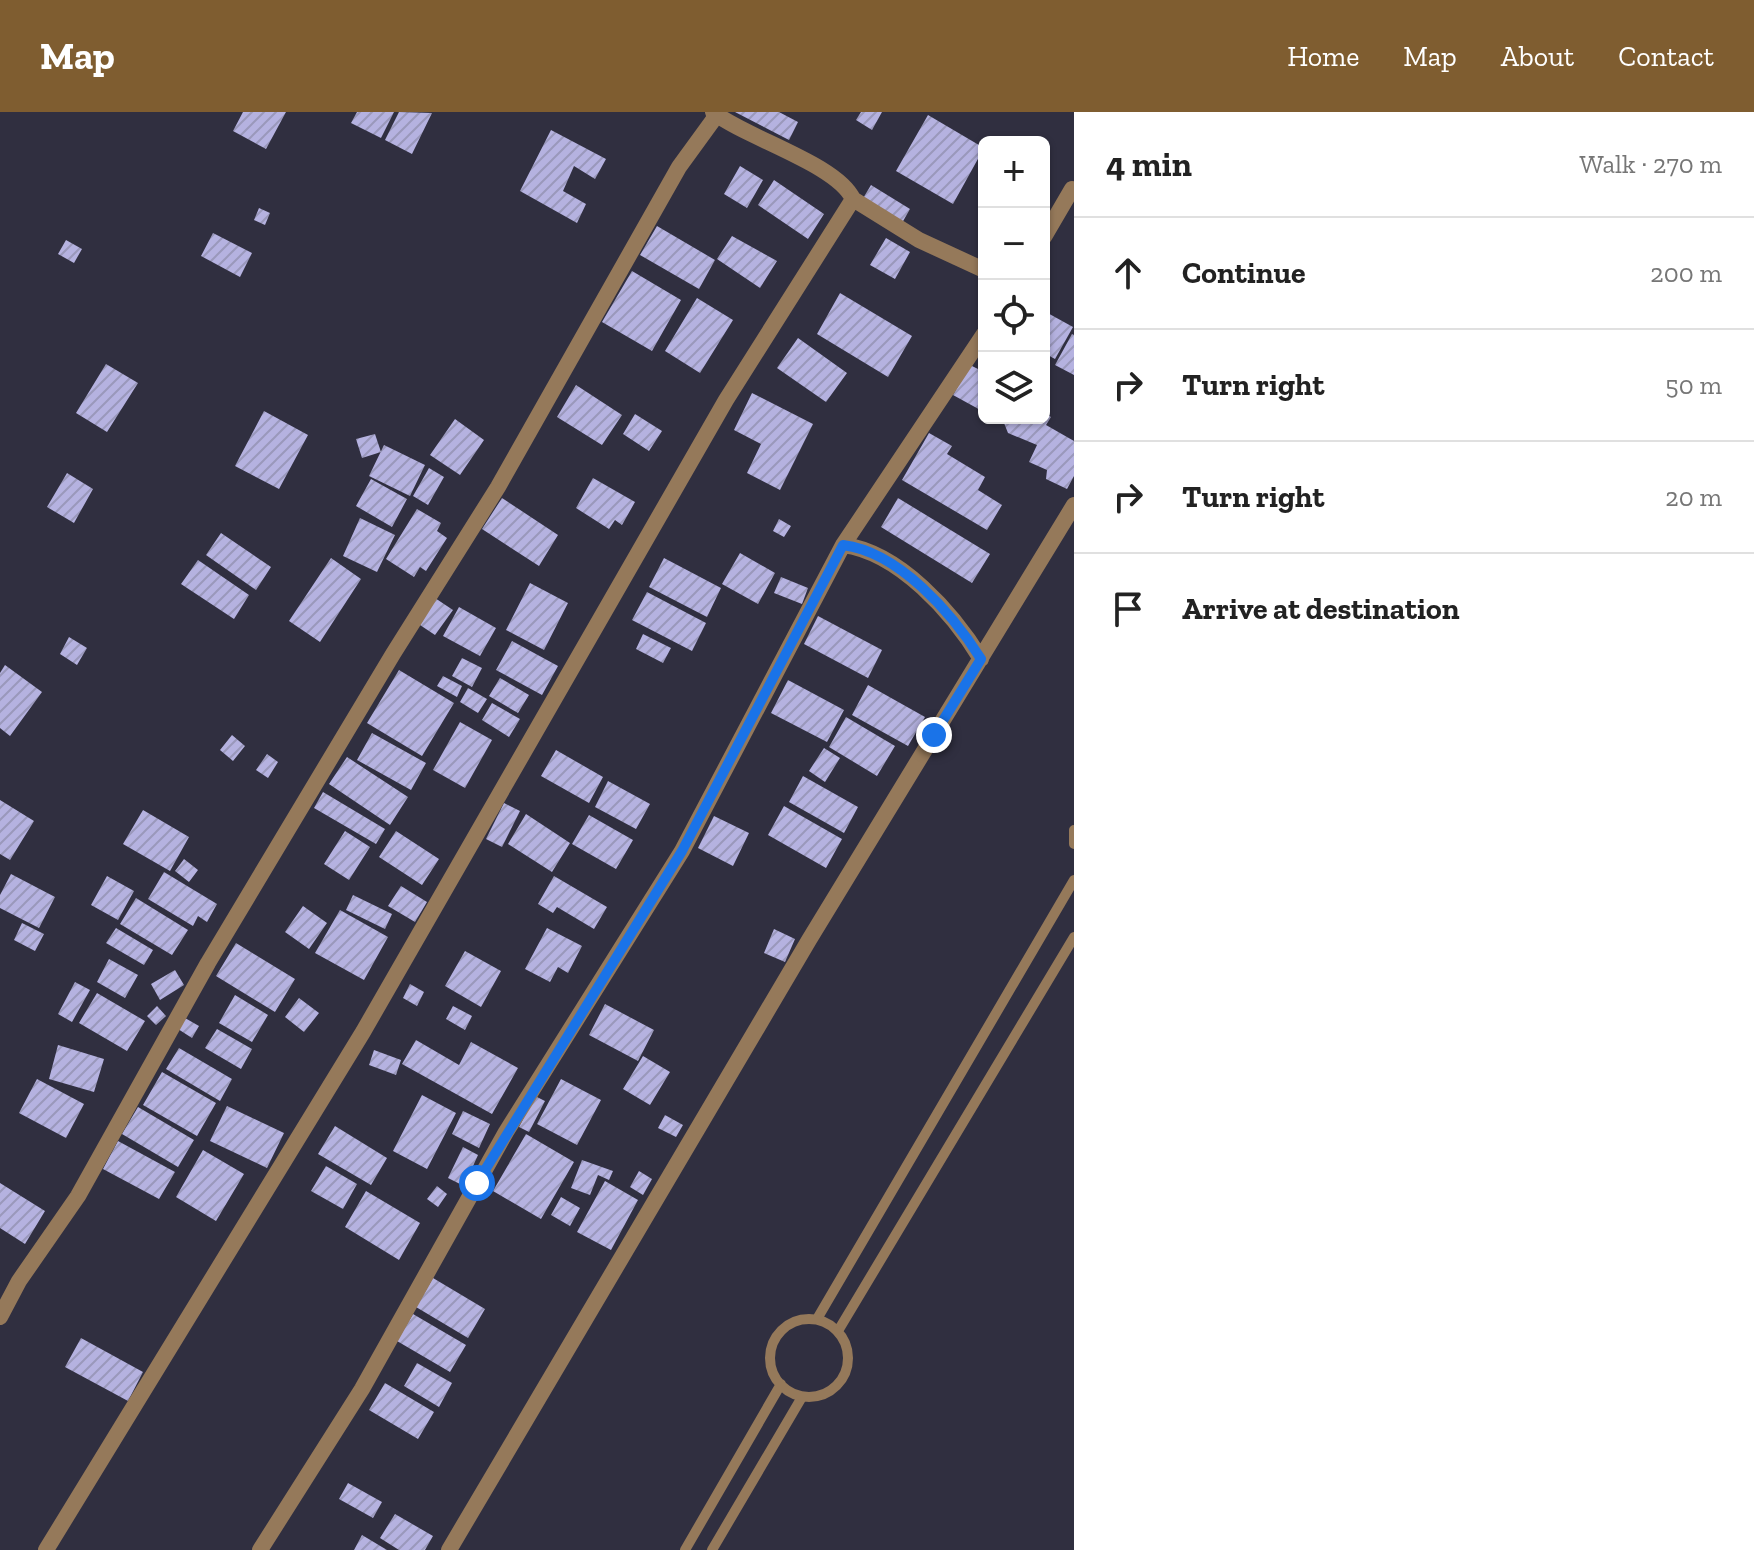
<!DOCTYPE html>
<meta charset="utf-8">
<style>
:root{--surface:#fff;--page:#f6f6f6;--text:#222;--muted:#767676;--line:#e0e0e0;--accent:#7f5d30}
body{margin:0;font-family:"Zilla Slab",serif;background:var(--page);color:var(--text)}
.controls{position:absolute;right:24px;top:24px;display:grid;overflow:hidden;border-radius:12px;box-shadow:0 2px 6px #0004}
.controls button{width:72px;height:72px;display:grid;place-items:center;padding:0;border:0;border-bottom:2px solid var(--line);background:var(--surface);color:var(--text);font:40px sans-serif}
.stop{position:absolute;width:24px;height:24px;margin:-18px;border:6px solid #1a73e8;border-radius:50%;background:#fff}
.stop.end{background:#1a73e8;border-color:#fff;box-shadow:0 2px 8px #0008}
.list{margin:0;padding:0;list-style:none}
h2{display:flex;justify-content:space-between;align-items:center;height:104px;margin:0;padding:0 32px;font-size:34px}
h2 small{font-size:26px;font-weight:400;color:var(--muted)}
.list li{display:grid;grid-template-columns:52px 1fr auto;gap:24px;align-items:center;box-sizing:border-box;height:112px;padding:0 32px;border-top:2px solid var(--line)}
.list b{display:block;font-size:30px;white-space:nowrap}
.list em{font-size:26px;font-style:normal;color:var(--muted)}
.icon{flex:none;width:44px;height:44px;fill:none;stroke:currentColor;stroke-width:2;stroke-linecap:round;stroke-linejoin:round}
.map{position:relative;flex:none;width:1074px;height:1438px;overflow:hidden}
header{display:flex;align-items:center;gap:48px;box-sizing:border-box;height:112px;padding:0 40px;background:var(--accent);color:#fff}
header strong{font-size:38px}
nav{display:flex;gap:44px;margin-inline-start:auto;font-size:28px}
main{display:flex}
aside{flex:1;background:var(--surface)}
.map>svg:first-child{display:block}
.building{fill:url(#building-hatch)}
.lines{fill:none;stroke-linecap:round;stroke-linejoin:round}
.lane{stroke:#95795a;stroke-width:10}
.street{stroke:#95795a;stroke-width:16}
.route{stroke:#1a73e8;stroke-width:10}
</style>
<header>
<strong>Map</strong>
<nav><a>Home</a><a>Map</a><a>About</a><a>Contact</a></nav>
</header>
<main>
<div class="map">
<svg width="1074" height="1438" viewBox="0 0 1074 1438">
<defs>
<pattern id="building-hatch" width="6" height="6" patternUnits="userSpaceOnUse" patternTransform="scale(2)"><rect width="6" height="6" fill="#b5b2e0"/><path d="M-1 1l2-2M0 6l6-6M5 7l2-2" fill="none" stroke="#9a98bb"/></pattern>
</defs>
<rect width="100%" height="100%" fill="#302f40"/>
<path class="building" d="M243,0H286L266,37L233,19Z
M357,0H394L381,26L351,11Z
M399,0L432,1L412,42L385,28Z
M735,0H779L798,10L789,28Z
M861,0H882L872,18L856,8Z
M928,3L984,36L953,92L896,59Z
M551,18L606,47L595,67L574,54L563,79L586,92L577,111L520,79Z
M740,54L763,68L747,96L724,82Z
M774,68L824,102L808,127L758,93Z
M871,73L910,97L902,111L862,88Z
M259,96L270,101L265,113L254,108Z
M657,114L715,148L699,177L640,143Z
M213,121L252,141L240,165L201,144Z
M732,124L777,149L760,176L717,147Z
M886,126L910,140L895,167L870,153Z
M66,128L82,137L74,151L58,142Z
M632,159L681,188L652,239L602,210Z
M840,181L912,224L888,265L817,222Z
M697,186L733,208L700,261L665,239Z
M1044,199L1073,215L1055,247L1044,241Z
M1072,222L1074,223V263L1055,253Z
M798,226L847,261L826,290L777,256Z
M106,252L138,271L107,320L76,301Z
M970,253L984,260V300L953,283Z
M576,273L622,303L602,333L557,305Z
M752,281L813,312L780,378L747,361L761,332L734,318Z
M264,299L308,323L279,377L235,354Z
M1044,301L1051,305L1046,313L1074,329V364L1067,377L1046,367L1047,358L1029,350L1037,333L1008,321L1004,311L995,306H1044Z
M635,302L662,319L649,339L623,322Z
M455,307L484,328L460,363L430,343Z
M929,321L952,334L947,342L985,365L978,378L1002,393L987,418L902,368Z
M375,322L381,340L362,346L356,327Z
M384,333L425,353L410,384L369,364Z
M429,356L444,365L428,393L413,384Z
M67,361L93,377L74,411L47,395Z
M593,366L635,390L622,413L615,408L609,417L576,396Z
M371,367L407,387L392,415L356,394Z
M502,386L558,423L539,454L482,417Z
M898,386L990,442L972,471L881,415Z
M417,397L441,411L437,419L447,426L426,459L420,455L414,465L386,447Z
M360,406L395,423L377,460L343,444Z
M779,407L791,414L784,425L773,419Z
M221,421L271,455L256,478L206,443Z
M740,441L775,461L758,492L722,472Z
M331,446L361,467L320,530L289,509Z
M664,446L721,476L707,505L649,475Z
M198,448L249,483L234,507L181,472Z
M781,465L808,476L802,492L774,481Z
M530,471L568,491L544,538L506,518Z
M647,480L706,511L692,539L632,508Z
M435,486L453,498L435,523L417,511Z
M459,495L496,516L480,544L443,524Z
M818,504L882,538L868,566L804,532Z
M643,522L671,536L663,551L636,537Z
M69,525L87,536L77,553L60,542Z
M512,529L558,554L542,583L496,558Z
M462,546L482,556L472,575L452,564Z
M5,553L42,580L10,624L0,616V561Z
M399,558L454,591L422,644L367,611Z
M443,564L462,574L457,585L437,574Z
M500,566L529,583L518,601L489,584Z
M788,568L844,598L827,630L771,601Z
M868,573L925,605L908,634L852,603Z
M468,576L487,587L478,601L460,590Z
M492,591L520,607L509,625L482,608Z
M846,605L895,634L877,664L829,635Z
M460,610L492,628L465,676L433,658Z
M372,621L426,651L411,678L357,648Z
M232,623L245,634L233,649L220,638Z
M824,636L840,646L825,670L809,659Z
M556,638L603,665L589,691L541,664Z
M267,642L278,650L268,666L256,658Z
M347,645L408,685L390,713L329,672Z
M803,664L858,695L844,721L789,690Z
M608,669L650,692L636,717L595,695Z
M323,680L385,717L376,732L314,696Z
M0,688L34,709L10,748L0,742Z
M504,691L520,699L502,735L486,727Z
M784,694L842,727L826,756L768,723Z
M143,698L189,725L170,759L123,732Z
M526,702L570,731L552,760L508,732Z
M589,703L633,728L616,757L572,732Z
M714,704L749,721L733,754L698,736Z
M345,719L370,735L349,768L324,752Z
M396,719L439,747L422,773L379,745Z
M184,747L198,758L189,770L175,759Z
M164,760L217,792L207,810L198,804L193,814L148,787Z
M11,762L55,785L39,816L0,796V783Z
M107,764L134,779L118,808L91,793Z
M554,764L607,795L594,817L557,795L553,801L538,792Z
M401,774L427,790L415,810L388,794Z
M353,783L392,802L385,817L346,798Z
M136,786L188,818L172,843L120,812Z
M303,794L327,811L309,837L285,820Z
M340,798L388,825L364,868L315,841Z
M22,811L44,822L35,839L14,828Z
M116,816L153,838L144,853L106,831Z
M547,816L582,834L568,861L558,855L550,870L525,857Z
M774,817L795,827L785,850L764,841Z
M236,831L295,867L275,900L216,864Z
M465,839L501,859L481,895L445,874Z
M109,847L138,863L125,886L97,870Z
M175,858L184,873L160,888L151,872Z
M75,870L90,878L72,910L58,902Z
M410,872L424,880L417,894L403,886Z
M97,881L145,909L127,939L79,911Z
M235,883L268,903L252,930L219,911Z
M299,886L319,901L304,920L285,905Z
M605,892L654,918L638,949L589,923Z
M157,894L166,904L156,913L147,904Z
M453,894L472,904L465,918L446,907Z
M185,906L199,914L192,926L178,917Z
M217,917L252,937L241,957L205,936Z
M416,928L459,953L471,930L518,956L492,1002L402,952Z
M58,933L104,947L94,980L49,967Z
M179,936L232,967L220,989L166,957Z
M374,938L401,948L396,963L369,953Z
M643,944L670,960L650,993L623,977Z
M162,960L216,991L197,1024L143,993Z
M37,967L84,992L66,1026L19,1001Z
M561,967L601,988L577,1033L537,1012Z
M422,983L456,1001L427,1057L393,1039Z
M535,984L545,989L529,1020L519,1015Z
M227,994L284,1021L267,1056L210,1029Z
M138,995L194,1028L178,1055L122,1022Z
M463,999L490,1012L479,1036L452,1022Z
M665,1003L683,1013L676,1025L658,1016Z
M335,1014L387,1046L371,1073L318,1042Z
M526,1022L574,1050L541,1107L493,1079Z
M118,1029L175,1060L159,1087L103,1057Z
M463,1035L478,1043L464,1074L448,1066Z
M203,1038L244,1062L216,1109L176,1085Z
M582,1048L613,1059L609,1068L598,1063L590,1083L571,1076Z
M326,1054L357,1072L343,1097L311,1079Z
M639,1059L652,1067L643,1083L630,1075Z
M605,1069L638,1088L611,1138L577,1120Z
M0,1071L45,1099L25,1132L0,1116Z
M437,1074L447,1082L438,1095L427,1087Z
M366,1079L420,1111L399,1148L345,1115Z
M561,1085L580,1096L570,1114L551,1103Z
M433,1166L485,1197L468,1226L416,1195Z
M413,1202L466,1233L450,1260L397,1229Z
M81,1226L143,1260L128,1289L65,1255Z
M417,1251L452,1271L439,1295L404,1274Z
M385,1271L434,1300L418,1327L369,1298Z
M348,1371L382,1390L373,1406L339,1387Z
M395,1402L433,1424L425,1438H399L380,1426Z
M362,1423L387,1438H354Z"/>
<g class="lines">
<path class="lane" d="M1074,718V732
M770 1246a39 39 0 1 1 78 0a39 39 0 1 1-78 0Z
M817,1207L1074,768
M838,1219L1074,825
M685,1438L781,1272
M712,1438L802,1285"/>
<path class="street" d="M713,0C746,26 837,52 853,87L919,128L984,158
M1044,125L1072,77
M843,433C899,440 953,501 981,547
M0,1205L19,1169L78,1084L208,851L393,542L498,375L679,55L719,0
M46,1438L363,920L726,288L853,87
M260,1438L362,1277L506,1020L682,739L843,433L984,222
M449,1438L809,828L1074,393"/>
</g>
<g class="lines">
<path class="route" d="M477,1071L682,739L843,433C899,440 952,501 981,547L934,623"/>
</g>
</svg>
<div class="controls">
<button>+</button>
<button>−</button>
<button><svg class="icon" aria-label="locate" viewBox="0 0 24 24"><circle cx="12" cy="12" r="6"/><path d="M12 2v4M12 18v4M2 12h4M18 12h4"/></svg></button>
<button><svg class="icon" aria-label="layers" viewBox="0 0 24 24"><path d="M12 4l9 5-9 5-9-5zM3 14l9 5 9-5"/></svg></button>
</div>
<div class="stop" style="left:477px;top:1071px"></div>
<div class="stop end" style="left:934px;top:623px"></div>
</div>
<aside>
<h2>4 min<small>Walk · 270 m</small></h2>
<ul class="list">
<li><svg class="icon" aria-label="ahead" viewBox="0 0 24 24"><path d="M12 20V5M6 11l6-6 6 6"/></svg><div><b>Continue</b></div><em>200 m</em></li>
<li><svg class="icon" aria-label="right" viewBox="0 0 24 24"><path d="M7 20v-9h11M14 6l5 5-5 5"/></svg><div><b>Turn right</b></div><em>50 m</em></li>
<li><svg class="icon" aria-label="right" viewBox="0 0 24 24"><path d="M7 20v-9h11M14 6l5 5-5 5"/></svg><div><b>Turn right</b></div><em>20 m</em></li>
<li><svg class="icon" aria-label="arrive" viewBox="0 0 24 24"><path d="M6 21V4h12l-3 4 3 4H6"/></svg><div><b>Arrive at destination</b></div></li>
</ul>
</aside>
</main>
